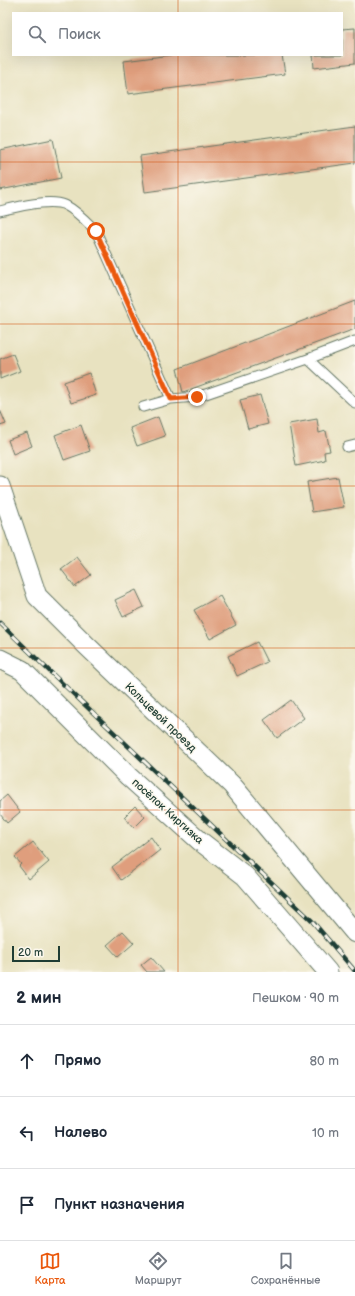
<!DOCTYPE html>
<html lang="ru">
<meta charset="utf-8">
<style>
:root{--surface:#fff;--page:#f6f6f7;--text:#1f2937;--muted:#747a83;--line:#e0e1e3;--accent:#ea580c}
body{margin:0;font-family:"Balsamiq Sans",sans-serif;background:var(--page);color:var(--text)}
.scale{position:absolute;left:12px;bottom:10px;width:48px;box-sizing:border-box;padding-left:4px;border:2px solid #1f3d34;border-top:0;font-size:11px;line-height:14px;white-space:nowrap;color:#1f3d34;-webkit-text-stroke:3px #fbf7ec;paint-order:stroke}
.stop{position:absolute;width:12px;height:12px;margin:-9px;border:3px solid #ea580c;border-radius:50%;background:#fff}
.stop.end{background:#ea580c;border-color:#fff;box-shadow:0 1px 4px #0008}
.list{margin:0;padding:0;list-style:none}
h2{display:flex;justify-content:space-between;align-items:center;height:52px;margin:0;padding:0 16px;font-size:17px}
h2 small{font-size:13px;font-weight:400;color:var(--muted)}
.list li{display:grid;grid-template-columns:26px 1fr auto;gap:12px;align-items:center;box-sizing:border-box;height:72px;padding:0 16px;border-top:1px solid var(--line)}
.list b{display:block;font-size:15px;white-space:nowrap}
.list em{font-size:13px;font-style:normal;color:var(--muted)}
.icon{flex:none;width:22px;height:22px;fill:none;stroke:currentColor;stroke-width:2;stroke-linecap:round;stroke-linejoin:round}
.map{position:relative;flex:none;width:355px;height:972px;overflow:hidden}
.search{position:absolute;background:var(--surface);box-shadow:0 4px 16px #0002;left:12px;right:12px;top:12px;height:44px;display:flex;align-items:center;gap:10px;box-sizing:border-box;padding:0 14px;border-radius:0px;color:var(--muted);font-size:15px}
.sheet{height:268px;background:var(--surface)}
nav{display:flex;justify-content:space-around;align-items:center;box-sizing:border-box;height:56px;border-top:1px solid var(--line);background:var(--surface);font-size:11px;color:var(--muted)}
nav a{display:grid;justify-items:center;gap:2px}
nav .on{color:var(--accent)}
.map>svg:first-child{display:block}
.building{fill:#df9e7d}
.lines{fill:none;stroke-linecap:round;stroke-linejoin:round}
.service-casing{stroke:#657765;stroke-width:11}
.minor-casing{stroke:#657765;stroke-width:21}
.service{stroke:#fff;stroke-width:9}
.minor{stroke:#fff;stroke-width:19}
.rail-casing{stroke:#1f3d34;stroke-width:4.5}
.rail{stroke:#fbf7ec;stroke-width:3;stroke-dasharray:9;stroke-linecap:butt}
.route{stroke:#ea580c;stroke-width:5}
.grid{fill:none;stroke:#d45610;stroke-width:1;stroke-opacity:0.55}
.labels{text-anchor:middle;stroke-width:3;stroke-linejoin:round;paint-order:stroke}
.street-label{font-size:11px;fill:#1f3d34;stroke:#fbf7ec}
</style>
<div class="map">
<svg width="355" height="972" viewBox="0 0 355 972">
<rect width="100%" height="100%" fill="#fbf7ec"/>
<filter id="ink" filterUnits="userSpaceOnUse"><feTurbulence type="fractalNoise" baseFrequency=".025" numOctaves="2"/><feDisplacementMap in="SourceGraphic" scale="8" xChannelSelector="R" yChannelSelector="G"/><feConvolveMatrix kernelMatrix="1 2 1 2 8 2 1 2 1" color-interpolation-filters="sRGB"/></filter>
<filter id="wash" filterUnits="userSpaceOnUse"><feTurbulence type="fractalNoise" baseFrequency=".012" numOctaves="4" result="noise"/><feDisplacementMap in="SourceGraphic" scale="16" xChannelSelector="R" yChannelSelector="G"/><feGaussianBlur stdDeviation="0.9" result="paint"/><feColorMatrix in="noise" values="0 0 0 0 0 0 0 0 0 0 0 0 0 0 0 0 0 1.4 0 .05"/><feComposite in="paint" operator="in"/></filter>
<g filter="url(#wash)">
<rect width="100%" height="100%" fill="#e8e2c0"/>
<g id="blocks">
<path class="building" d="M355,28V63L314,68L313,55H342V29Z
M171,55H282L285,74L128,94L124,61Z
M355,126V163L145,192L140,156Z
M53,139L61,178L0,190V150Z
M355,301V329L183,392L177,369Z
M13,354L20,371L0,379V359Z
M89,373L96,395L71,403L64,382Z
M260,395L268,424L248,429L240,400Z
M0,410L6,424L0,426Z
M158,417L165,436L137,446L130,428Z
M317,419L319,433L326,431L330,451L324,452L325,460L296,466L289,424Z
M81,425L90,451L64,460L55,435Z
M27,433L32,446L13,454L8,440Z
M338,477L344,507L312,512L307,482Z
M77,557L91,575L75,587L61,569Z
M136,590L144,607L123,617L115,600Z
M220,596L236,625L210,639L194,610Z
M257,642L267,662L237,676L228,656Z
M291,700L304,718L277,738L264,720Z
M7,795L20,812L7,823L0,814V801Z
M135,806L145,817L134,828L124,817Z
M151,837L160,850L121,880L112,867Z
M33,842L49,862L29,879L19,866L21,864L15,857Z
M123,931L134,943L118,957L107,945Z
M151,957L164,972H147L141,965Z"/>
</g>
</g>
<g filter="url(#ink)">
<use href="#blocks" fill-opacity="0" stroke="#657765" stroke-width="1"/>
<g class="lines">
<defs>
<path id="service" d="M0,211C16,207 50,198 65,205C77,211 87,222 96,231L171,399
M308,359L355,403
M143,407L171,399L197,397L308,359L355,341
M347,447L355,445"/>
<path id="minor" d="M0,486L37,596L87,646L232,785L355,933
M0,659L22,670L128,776L200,841L245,876L328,972"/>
</defs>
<use href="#service" class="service-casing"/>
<use href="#minor" class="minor-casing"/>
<use href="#service" class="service"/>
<use href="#minor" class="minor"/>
<defs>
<path id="rail" d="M0,623L43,665L312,921L355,971"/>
</defs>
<use href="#rail" class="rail-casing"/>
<use href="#rail" class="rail"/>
</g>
</g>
<g class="lines" filter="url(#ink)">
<path class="route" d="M96,231L171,399L197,397"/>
</g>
<path class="grid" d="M178,0V13M178,55V972M0,162H355M0,324H355M0,486H355M0,648H355M0,810H355"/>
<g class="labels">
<g class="street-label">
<text transform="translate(161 717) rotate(44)" y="4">Кольцевой проезд</text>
<text transform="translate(168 811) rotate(42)" y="4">посёлок Киргизка</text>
</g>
</g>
</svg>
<div class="scale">20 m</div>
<div class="stop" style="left:96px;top:231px"></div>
<div class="stop end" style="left:197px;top:397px"></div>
<div class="search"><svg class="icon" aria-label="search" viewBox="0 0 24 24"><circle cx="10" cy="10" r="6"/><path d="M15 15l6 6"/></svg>Поиск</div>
</div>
<section class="sheet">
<h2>2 мин<small>Пешком · 90 m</small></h2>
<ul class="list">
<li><svg class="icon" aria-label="ahead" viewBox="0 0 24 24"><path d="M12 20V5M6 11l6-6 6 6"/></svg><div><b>Прямо</b></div><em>80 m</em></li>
<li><svg class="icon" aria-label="left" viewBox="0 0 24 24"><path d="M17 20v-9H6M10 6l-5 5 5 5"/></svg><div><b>Налево</b></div><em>10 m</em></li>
<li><svg class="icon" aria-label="arrive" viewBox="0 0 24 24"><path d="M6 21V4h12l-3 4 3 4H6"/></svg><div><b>Пункт назначения</b></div></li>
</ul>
</section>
<nav>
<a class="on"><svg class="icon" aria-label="map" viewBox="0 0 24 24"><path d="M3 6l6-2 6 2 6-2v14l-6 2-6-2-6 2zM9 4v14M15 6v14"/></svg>Карта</a>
<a><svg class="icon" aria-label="directions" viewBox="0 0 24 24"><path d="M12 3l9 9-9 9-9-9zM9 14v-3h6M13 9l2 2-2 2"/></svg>Маршрут</a>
<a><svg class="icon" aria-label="saved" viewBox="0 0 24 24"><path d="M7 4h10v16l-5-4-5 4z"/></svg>Сохранённые</a>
</nav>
